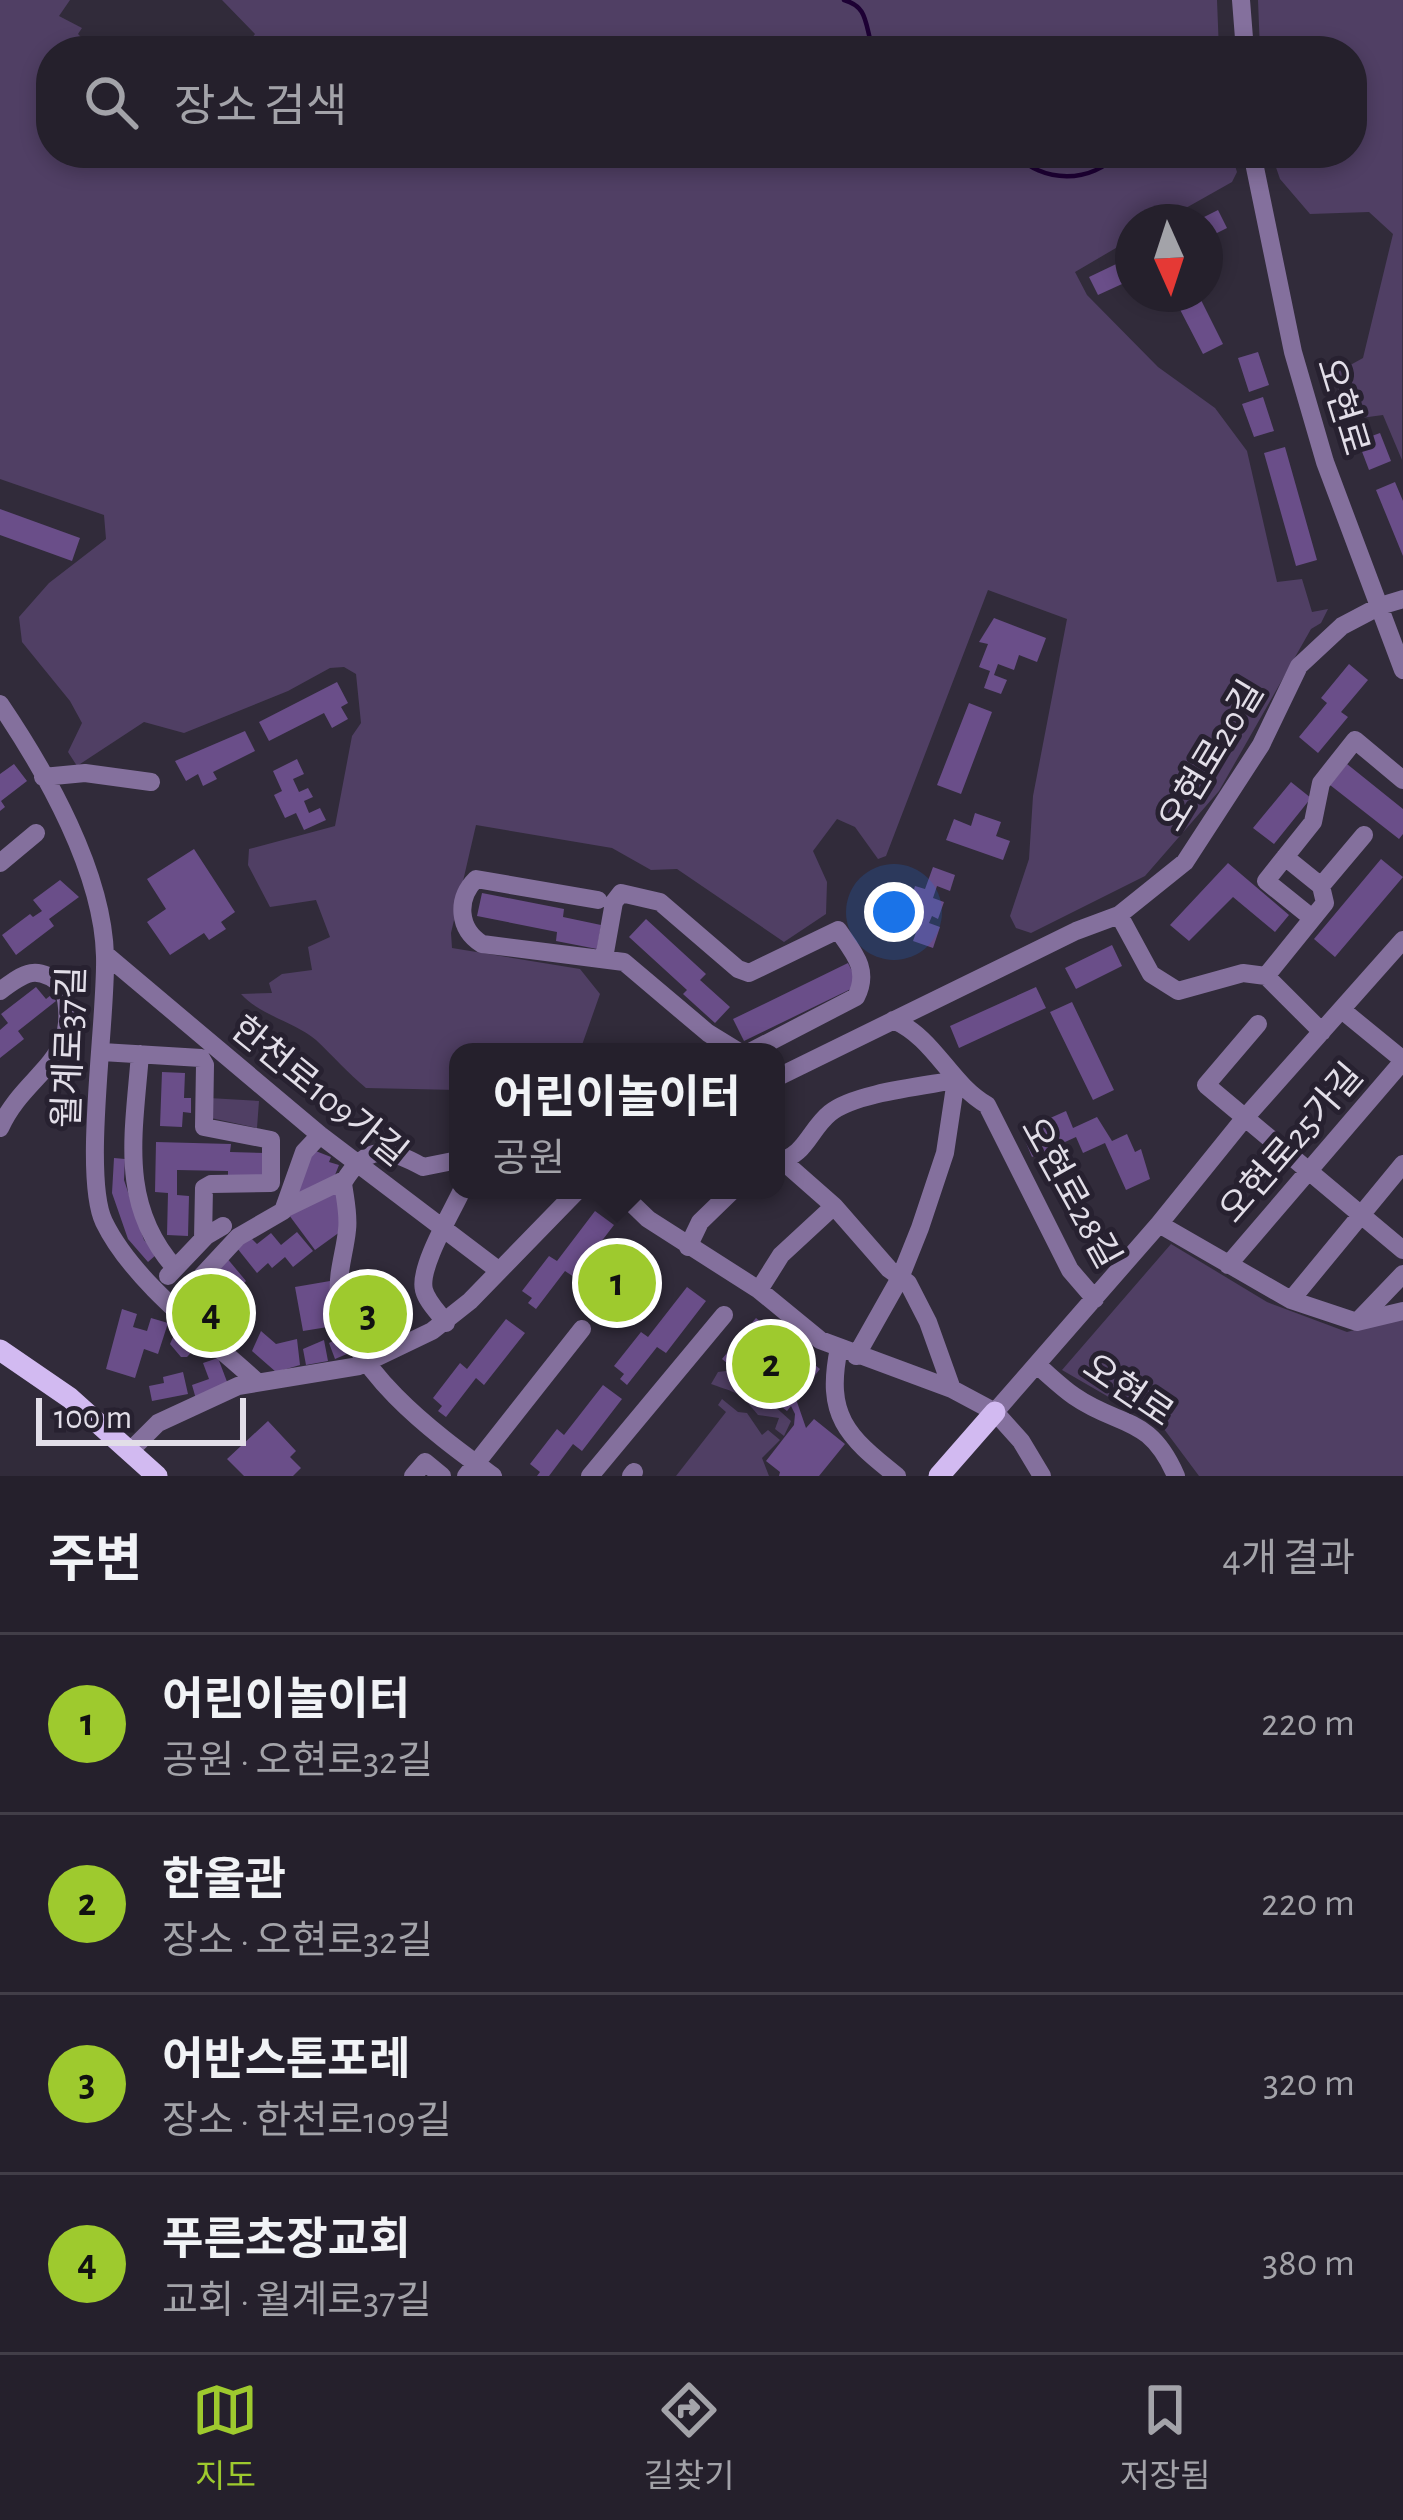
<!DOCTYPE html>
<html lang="ko">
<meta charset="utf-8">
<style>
:root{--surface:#25202c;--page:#312d38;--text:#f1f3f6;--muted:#a3a3a9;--line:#423e48;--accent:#9eca2e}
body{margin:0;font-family:"Alegreya Sans","Noto Sans KR",sans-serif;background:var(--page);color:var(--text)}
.compass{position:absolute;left:1115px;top:204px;width:108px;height:108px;border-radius:50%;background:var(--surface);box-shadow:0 6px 18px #0003;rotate:177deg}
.scale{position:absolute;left:36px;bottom:30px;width:210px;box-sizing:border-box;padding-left:12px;border:6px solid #e2dee8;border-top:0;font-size:33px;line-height:42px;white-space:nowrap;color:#e2dee8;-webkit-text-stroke:9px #272130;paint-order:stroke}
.you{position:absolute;left:894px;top:912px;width:42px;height:42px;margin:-30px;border:9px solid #fff;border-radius:50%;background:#1a73e8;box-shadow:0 0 0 18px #1a73e833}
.badge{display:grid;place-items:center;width:78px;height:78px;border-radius:50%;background:var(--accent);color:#111;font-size:39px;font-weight:700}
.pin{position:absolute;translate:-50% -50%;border:6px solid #fff;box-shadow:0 3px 12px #0006}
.popup{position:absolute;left:449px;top:1043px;width:336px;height:156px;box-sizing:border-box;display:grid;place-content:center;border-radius:24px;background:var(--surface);filter:drop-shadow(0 3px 9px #0005);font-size:39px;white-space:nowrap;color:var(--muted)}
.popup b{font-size:45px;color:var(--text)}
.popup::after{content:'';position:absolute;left:50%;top:100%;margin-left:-24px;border:24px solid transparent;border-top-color:var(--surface)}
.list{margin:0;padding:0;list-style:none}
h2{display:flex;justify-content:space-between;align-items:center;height:156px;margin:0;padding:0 48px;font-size:51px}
h2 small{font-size:39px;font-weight:400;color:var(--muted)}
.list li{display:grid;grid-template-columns:78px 1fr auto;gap:36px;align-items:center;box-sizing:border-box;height:180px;padding:0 48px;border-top:3px solid var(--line)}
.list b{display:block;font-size:45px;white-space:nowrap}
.list p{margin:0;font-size:39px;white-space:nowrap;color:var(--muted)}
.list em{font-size:39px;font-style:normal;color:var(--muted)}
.icon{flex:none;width:66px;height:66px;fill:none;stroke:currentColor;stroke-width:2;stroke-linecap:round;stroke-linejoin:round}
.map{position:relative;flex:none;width:1403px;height:1476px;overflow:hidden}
.search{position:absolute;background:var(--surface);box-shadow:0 6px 18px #0003;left:36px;right:36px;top:36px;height:132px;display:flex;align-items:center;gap:30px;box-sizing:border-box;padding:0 42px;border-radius:48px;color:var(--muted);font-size:45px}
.sheet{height:876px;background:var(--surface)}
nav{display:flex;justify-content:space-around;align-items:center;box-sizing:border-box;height:168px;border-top:3px solid var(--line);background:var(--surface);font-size:33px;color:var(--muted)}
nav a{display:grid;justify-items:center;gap:6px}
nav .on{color:var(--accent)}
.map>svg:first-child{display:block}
.green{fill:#503f64}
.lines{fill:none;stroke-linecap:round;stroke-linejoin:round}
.stream{stroke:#1d0034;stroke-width:4.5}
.building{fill:#6a4e89}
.minor{stroke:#84709d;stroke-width:18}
.major{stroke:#d2baf1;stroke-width:21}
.labels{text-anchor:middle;stroke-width:10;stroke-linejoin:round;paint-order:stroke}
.street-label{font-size:36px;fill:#e2dee8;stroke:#272130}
</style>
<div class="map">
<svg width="1403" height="1476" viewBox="0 0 1403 1476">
<rect width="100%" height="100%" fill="#312b3a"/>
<path class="green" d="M0,0H70L59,16L82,28L78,34L87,43L81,51H51V153H1231L1237,172L1232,182L1161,222H1133V238L1075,272L1087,295L1158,367L1215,408L1247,451L1277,582L1302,579L1312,612L1328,609L1321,623L1311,629L1219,791L1145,876L1031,933L1016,928L1010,916L1029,859L1033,796L1067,619L988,590L886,856L878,859L855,827L837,819L813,851L827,882L826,914L784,942L677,869L651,870L612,848L476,825L451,933L452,948L580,969L600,994L582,1045L570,1052H458V1090L366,1088C348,1073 333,1056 316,1040C293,1021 261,1016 241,994L272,993L269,983L282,974L312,970L308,947L330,937L316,900L270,907L248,865L249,849L335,826L352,736L361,723L356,674L344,667L330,668L288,691L184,733L144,722L77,766L68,752L82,723L70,701L22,642L19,617L49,583L106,539L104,515L0,479Z
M222,0H1217L1219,51H242L255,34Z
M1258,0H1403L1402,460L1383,415L1346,420L1334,374L1363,358L1393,234L1369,212L1310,214L1280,179L1271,153H1352V51H1260Z
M209,1098L259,1101L257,1128L211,1118Z
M621,1244L654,1271L612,1322L579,1295Z
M1171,1244L1267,1302L1347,1332L1403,1317V1476H1199L1164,1429L1062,1370Z
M734,1370L791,1421L784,1436L775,1429L779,1418L758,1415C739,1391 736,1393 711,1384L718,1372Z
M722,1399L738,1412L747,1413L762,1435L768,1430L780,1440L762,1458L769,1476H676L726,1412L718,1405Z"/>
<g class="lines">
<path class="stream" d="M844,0C865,6 865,19 870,39L884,46L910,51
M1014,153C1043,184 1091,184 1119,153"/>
</g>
<path class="building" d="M1218,210L1227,228L1205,239V222H1194Z
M1133,256V279L1098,295L1089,277Z
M1172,294H1198L1223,344L1203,354Z
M1258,352L1269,385L1249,392L1238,358Z
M1263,397L1274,431L1254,437L1242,404Z
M1380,433L1391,461L1369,470L1358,441Z
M1285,447L1317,560L1296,566L1264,453Z
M1395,482L1403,501V556L1376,490Z
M0,509L80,538L72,561L0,535Z
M994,618L1046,638L1037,662L1019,655L1014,670L998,664L994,675L1007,680L1001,694L984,688L990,671L979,667L988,644L979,642Z
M1349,664L1368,680L1341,712L1348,717L1318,753L1299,737L1327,703L1321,698Z
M337,682L348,703L341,707L348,719L332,728L324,713L269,741L259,722Z
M969,703L992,712L961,794L937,785Z
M245,731L255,751L213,772L217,779L203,786L198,774L186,781L175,761Z
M297,759L304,774L293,779L299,792L308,788L313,797L304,801L309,813L320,808L326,820L304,830L296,813L285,818L274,795L282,791L273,771Z
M14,764L27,781L1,801L5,807L0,811V774Z
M1347,764L1403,809V834L1399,839L1330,785Z
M1291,782L1311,798L1274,844L1253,828Z
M975,813L1001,822L996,836L1010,841L1003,860L946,840L954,819L971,826Z
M194,849L235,912L221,922L226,929L209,940L204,933L170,955L147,922L166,909L147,879Z
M1381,859L1403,877L1335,957L1314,939Z
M1228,863L1289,915L1275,932L1233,897L1189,941L1170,925Z
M933,867L955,875L950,891L937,886L933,898L944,902L938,919L932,916L929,923L940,927L933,948L913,941L919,924L905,919L915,886L925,889Z
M60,880L79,897L49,919L54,926L16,955L2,935L30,914L33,917L42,911L33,900Z
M482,893L564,909L563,917L601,925L597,949L556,941L557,932L477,916Z
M646,919L706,974L700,980L730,1007L715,1023L683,994L687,990L629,937Z
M1112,945L1122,966L1076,989L1065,968Z
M848,963L859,985L744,1041L733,1019Z
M36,987L46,999L51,995L56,1001L18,1031L24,1039L0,1058V1030L8,1023L1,1014Z
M1036,987L1046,1008L959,1048L950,1026Z
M1072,1002L1114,1090L1093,1100L1050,1012Z
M162,1072L185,1073L184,1098H191V1113L183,1112L182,1127L160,1126Z
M1066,1111L1073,1128L1097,1117L1112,1141L1127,1134L1135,1152L1141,1149L1150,1179L1126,1190L1105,1143L1083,1153L1076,1137L1032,1157L1021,1131Z
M156,1142L231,1144L230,1152L266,1153L265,1179L228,1178V1171L177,1170V1195L189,1196L188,1236L167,1235L168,1193L155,1192Z
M308,1148L331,1157L329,1162L339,1165L333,1180L302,1194L296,1192Z
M114,1158L125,1159L124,1180L144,1240L157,1254L148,1262L128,1239L112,1193Z
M333,1190L340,1196L344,1229L315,1250L289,1215Z
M595,1211L614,1225L574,1277L565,1271L536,1309L528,1303L532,1298L522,1291L549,1256L557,1261Z
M297,1232L313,1251L293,1267L285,1257L272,1268L268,1263L257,1273L237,1248L250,1237L257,1244L271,1233L281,1245Z
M226,1257L246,1281L236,1292L213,1270Z
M211,1279L225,1292L215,1302L225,1312L210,1327L187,1304Z
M330,1281L334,1326L303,1331L295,1287Z
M687,1287L706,1301L666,1353L657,1347L627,1385L620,1379L624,1374L614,1366L641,1332L648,1337Z
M380,1294L390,1325L357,1336L346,1305Z
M241,1306L253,1317L238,1350L218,1332Z
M122,1309L137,1314L133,1327L147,1331L151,1318L168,1323L158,1354L144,1349L135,1378L106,1369Z
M756,1318L820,1369L796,1399L806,1428L814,1419L845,1444L819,1476H779L780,1472L766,1461L794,1425L795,1414L791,1406L787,1411L722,1359Z
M506,1319L525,1333L484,1385L476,1378L446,1417L438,1411L442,1406L433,1398L460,1363L467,1369Z
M344,1325L354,1351L335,1359L329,1343L333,1341L329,1331Z
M177,1328L199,1344L187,1357H181L170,1344Z
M261,1331L276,1344L297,1339L300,1365L276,1372L252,1351Z
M324,1340L328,1361L306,1365L303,1349Z
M218,1358L229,1387L196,1399L192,1385L209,1379L203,1363Z
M183,1372L188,1394L152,1401L149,1386L164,1383L163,1377Z
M603,1385L622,1399L582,1451L573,1444L549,1476H537L540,1472L530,1464L557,1429L564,1435Z
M268,1421L296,1451L290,1457L301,1468L293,1476H244L227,1459Z"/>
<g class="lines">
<path class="minor" d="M1241,0L1245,51
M1252,153L1293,352L1325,462L1403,670
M0,704C46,772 103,872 105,956C107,1017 82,1176 104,1222C133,1282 207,1336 256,1381
M43,777L85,773L151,782
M1285,857L1321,886
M0,863L36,833
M598,900L476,879C456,899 458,929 482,944L624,962L708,1033L739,1052
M1119,915L1151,974L1178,991L1243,973L1266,976L1322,1032
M1312,918L1266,881L1313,822L1321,783L1355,740L1403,780
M105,954L320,1135L498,1270
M604,958L614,902L621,893L660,902L738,969L749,973L838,930C854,953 870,970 856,997L750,1052
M1266,976L1325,903L1321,886L1364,835
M0,991C25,972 37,964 63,986C84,1062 26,1070 0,1128
M1342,1010L1403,1060
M893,1020C935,1038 949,1083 987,1105L1070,1270L1095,1299
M1258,1024L1206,1085L1403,1250
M102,1052L201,1058L205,1065L204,1127L271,1140V1183L211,1184L204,1188L203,1239
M140,1054C134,1133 118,1204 175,1268
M776,1078L1076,931L1119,915L1185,862L1261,745L1299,666L1342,626L1380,606L1403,599
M776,1155L834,1206L889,1269L908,1283L928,1322L952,1389
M458,1160L423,1167C388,1147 366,1144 343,1183C345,1199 349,1215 347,1230C345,1252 337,1272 339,1295C345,1369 437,1435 493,1476
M776,1162C806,1156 809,1130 830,1113C854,1093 924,1086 956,1080L945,1153L920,1228L900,1278L856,1356
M618,1190L648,1219L759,1290L820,1340L952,1389L995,1412L1021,1441L1042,1476
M284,1209L344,1180
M1159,1224L1291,1300L1357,1322L1403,1311
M688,1247L700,1222L733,1190
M1228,1265L1403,1061
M168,1276L206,1236L223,1226
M759,1290L781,1255L834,1206
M1291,1300L1403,1164
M174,1306L238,1237L283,1211L304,1152L320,1135
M1357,1322L1403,1274
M446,1323C439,1313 427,1302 424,1290C418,1268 452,1212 462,1190
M839,1348C825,1415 846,1436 897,1476
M1037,1365C1049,1375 1061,1387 1074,1396C1120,1428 1149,1414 1176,1476
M995,1412L1159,1224L1243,1120L1403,940
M130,1451L158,1423L238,1386L359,1366L432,1331L470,1301L578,1190
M413,1476L425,1462L442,1476
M466,1476L582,1329
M590,1476L724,1315
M631,1476L634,1472"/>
<path class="major" d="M0,1350L70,1398L157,1476
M939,1476L995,1412"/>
</g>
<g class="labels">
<g class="street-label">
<text transform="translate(1344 406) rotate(73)" y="13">오현로</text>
<text transform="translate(1210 755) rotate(-59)" y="13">오현로20길</text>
<text transform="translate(68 1047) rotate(-88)" y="13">월계로37길</text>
<text transform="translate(320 1090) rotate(39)" y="13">한천로109가길</text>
<text transform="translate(1290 1142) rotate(-49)" y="13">오현로25가길</text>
<text transform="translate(1072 1192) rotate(61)" y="13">오현로28길</text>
<text transform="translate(1129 1389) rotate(34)" y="13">오현로</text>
</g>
</g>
</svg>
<svg class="compass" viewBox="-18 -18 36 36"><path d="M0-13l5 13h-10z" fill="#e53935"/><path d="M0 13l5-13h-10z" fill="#a3a3a9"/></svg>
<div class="scale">100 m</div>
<div class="you"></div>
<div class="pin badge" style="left:617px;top:1283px">1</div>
<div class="popup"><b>어린이놀이터</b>공원</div>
<div class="pin badge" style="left:771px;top:1364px">2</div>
<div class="pin badge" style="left:368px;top:1314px">3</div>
<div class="pin badge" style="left:211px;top:1313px">4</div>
<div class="search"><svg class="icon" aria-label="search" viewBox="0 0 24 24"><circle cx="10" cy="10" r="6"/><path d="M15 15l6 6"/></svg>장소 검색</div>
</div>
<section class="sheet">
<h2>주변<small>4개 결과</small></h2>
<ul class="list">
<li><span class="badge">1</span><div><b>어린이놀이터</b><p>공원 · 오현로32길</p></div><em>220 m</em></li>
<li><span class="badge">2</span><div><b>한울관</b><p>장소 · 오현로32길</p></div><em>220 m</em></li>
<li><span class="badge">3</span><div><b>어반스톤포레</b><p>장소 · 한천로109길</p></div><em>320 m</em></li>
<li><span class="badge">4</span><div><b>푸른초장교회</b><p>교회 · 월계로37길</p></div><em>380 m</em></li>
</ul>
</section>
<nav>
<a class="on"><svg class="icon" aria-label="map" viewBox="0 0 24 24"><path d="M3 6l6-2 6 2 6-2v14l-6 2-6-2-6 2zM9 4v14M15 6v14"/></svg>지도</a>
<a><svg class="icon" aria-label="directions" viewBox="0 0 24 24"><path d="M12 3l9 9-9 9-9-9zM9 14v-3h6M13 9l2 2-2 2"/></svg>길찾기</a>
<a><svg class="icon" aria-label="saved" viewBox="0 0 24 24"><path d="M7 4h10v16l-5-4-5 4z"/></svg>저장됨</a>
</nav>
